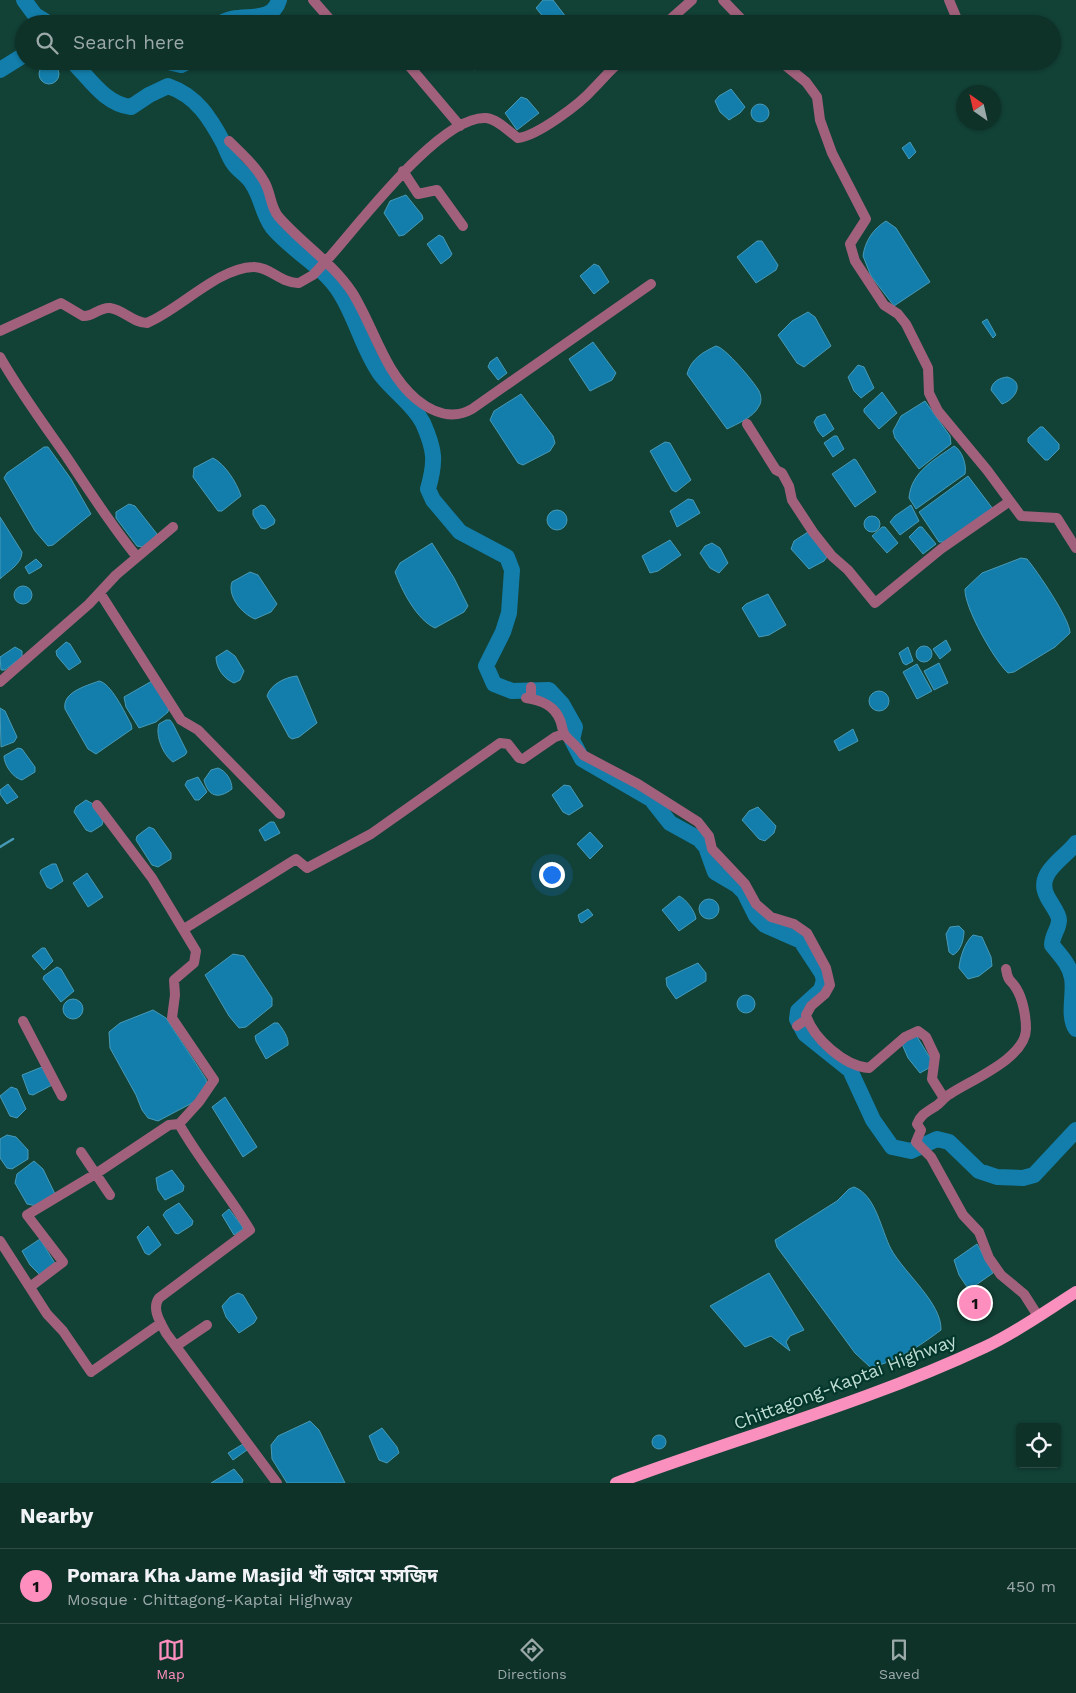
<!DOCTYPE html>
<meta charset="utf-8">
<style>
:root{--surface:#0e3128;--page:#1c3d34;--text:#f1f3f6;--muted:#9ba9a8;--line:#2e4c45;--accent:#fd8ebe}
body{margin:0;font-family:"Work Sans","Noto Sans Bengali",sans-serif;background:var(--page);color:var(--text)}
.controls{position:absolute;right:15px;bottom:15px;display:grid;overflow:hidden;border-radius:5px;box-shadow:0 1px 4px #0004}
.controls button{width:45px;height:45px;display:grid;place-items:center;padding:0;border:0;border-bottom:1px solid var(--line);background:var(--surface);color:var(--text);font:25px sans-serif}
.compass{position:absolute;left:956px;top:85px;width:45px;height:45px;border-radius:50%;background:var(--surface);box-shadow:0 1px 4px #0004;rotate:326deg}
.you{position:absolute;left:551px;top:874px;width:18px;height:18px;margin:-12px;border:4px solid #fff;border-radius:50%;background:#1a73e8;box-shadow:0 0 0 8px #1a73e833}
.badge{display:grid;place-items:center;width:32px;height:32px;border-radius:50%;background:var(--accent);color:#111;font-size:16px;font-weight:700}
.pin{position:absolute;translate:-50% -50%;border:2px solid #fff;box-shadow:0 1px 5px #0006}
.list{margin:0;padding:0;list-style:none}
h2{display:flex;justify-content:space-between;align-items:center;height:65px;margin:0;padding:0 20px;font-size:21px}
h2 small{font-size:16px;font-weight:400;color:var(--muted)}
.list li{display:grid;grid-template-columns:32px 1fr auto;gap:15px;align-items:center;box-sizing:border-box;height:75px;padding:0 20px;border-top:1px solid var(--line)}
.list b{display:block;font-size:19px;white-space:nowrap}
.list p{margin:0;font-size:16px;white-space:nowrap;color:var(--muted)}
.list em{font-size:16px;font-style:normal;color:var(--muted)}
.icon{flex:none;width:28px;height:28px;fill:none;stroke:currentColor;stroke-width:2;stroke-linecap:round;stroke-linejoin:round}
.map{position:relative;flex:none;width:1076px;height:1483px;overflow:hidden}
.search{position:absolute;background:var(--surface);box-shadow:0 1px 4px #0004;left:15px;right:15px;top:15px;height:55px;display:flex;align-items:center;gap:12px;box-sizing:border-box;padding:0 18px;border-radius:28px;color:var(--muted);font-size:19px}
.sheet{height:140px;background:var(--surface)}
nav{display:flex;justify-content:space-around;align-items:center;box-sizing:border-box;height:70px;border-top:1px solid var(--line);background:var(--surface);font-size:14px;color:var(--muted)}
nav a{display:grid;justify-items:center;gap:2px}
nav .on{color:var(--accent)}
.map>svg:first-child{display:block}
.water{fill:#137eab;stroke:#479ab7}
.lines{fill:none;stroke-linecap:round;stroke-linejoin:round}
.stream{stroke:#479ab7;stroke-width:2.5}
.river{stroke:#137eab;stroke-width:16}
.minor{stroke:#a1617c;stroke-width:10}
.major{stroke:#f990bd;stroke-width:12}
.labels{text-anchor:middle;stroke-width:4.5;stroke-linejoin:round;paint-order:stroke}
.street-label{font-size:18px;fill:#bfddd3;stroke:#04372c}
</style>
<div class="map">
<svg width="1076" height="1483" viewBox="0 0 1076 1483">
<rect width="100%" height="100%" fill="#124136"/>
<path class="water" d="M543,0H553L566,17L568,24H549L536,8Z
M469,61H490L474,70Z
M39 74a10 10 0 1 1 20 0a10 10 0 1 1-20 0Z
M731,89L745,107L740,113L729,120L720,112L715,101L719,96Z
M521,97L527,99L539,113L517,130L505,113Z
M751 113a9 9 0 1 1 18 0a9 9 0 1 1-18 0Z
M910,142L916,152L909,159L902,148Z
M406,195L422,215L423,219L404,235L399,236L384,213L390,201Z
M886,221L896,228L930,282L894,306L871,276L863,256C865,241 873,229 886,221Z
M439,235L443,237L452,254L450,257L441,264L427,244Z
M757,241H762L778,265L776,270L756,283L737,257Z
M594,264L599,266L609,282L594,294L580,276Z
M808,312L815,317L831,346L804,367L797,363L778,335L792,321Z
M987,319L996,335L993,338L982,322Z
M593,342L616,373L612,380L590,391L569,359Z
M716,346C725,347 754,382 759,391C761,395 762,402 759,406C754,417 737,424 727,429L687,374C691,359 703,352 716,346Z
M497,357L507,373L498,380L488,367L490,362Z
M858,365L864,367L874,388L861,398L854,391L848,377Z
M1007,377C1026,382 1015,400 1002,404L991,390C992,381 1000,378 1007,377Z
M882,392L897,413L879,429L864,412V409Z
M521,394L553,436L555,443L550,451L523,465L518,463L490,420L494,411Z
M925,401L950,436L951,444L919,469L895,438L893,431L901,416Z
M825,414L834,429L823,437L818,431L814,422L817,417Z
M1040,427H1043L1059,444V449L1048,460H1045L1028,442V438Z
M834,436H837L844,449L833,457L824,443Z
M665,442L670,443L691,480L676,492L672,490L650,451Z
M954,446C962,450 967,465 965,474L916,509L909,498C911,472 934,460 954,446Z
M44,447H48L71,479L91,514L53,545L48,546L35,531L4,478L7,473Z
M213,458C225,464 237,483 241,496L222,511H218L193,477L194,468Z
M854,459L856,460L876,492L855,507L832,474Z
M968,476L993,509L947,542H939L919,512Z
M688,499L693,500L700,513L677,527L670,511Z
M129,504L135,506L157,534L155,538L143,547L137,546L116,518V512Z
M261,505L265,506L275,520L274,524L265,529L261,528L253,515V510Z
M911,505L919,521L900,535L890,522L895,516Z
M547 520a10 10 0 1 1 20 0a10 10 0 1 1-20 0Z
M864 524a8 8 0 1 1 16 0a8 8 0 1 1-16 0Z
M0,517L22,552C22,564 8,571 0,579Z
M882,527H885L898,543L887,553L872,536Z
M919,527H922L936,544L923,554L909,537Z
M808,532L827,557L824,561L809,569L791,549L794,541Z
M670,540L681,555L658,571L650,573L642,556Z
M432,543L454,578L468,606L464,612L435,628C417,620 402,591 395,572L400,563Z
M712,543L720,548L728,563L719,573L710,568L700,553L705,546Z
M1021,558L1027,559C1037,571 1070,619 1070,633L1055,647L1014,672L1008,673C994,660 964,607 965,589L982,573Z
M36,559L42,565L41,567L29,574L25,567Z
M250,572L258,575L277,604L271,612L255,619C242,614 227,596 232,582Z
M14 595a9 9 0 1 1 18 0a9 9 0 1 1-18 0Z
M768,594L786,625L769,635L759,637L742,608L746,604Z
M946,640L951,650L940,659L933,649Z
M66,642L70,644L81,662L69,670L57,656L56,651Z
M916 654a8 8 0 1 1 16 0a8 8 0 1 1-16 0Z
M15,647L22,651V657L5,670H1L0,657Z
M908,647L913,661L906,665L903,663L899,653Z
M227,650L235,656L244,671L240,680L234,683C224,679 216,668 216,657Z
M939,663L948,683L934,690L924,671Z
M917,664L932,691L917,699L903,672Z
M297,676L317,723L299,737L292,739L289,737L267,696C270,685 285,677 297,676Z
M99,681C111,683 125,713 131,724L132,729L96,754L88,749L65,709C62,692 86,686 99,681Z
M152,681L169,706L168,712L156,722L139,728L126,707L124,697Z
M869 701a10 10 0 1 1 20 0a10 10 0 1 1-20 0Z
M0,708L5,711L17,737L14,742L1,747Z
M166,720H170L173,724L187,752L185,755L173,762C163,755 155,735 159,724Z
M853,729L858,741L839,751L834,741Z
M18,748L22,749L35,767V772L22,780C13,778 4,765 4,756Z
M218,768C226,771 232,780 232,789C218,800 208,796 204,780L211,770Z
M198,777L207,792L199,800H195L185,785L187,781Z
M8,784L18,797L7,804L0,794V790Z
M564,785L570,786L583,806L569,815L563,812L552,795Z
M86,800L93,804L103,821L102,825L91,832L86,830L74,812L76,807Z
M758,807L776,826L774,833L765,841L759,839L742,820L749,811Z
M270,822H274L280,833L265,841L259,830Z
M149,827L154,829L171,853V859L158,867L152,865L136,840L137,836Z
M590,832L603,846L590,859L577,844Z
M52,864H56L63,881L51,889L47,887L40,873L41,870Z
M87,873L103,897L88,907L73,883Z
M679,896C686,899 695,911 696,919L679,931L662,910Z
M699 909a10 10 0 1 1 20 0a10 10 0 1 1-20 0Z
M588,909L593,915L582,923L580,922L578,915Z
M959,926L964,931C964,939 961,951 953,955L949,952L946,934L950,927Z
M973,935L982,937L991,957L992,966L979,976L968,979L959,968C960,957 965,942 973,935Z
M42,948H45L53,961L44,970L32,956Z
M233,954L244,956L272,998V1006L246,1027L239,1028L229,1016L205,975Z
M698,963L706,973V981L676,999L667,986L666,978Z
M57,967L61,969L74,991L61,1002L43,979L44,976Z
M737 1004a9 9 0 1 1 18 0a9 9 0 1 1-18 0Z
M63 1009a10 10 0 1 1 20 0a10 10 0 1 1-20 0Z
M153,1010L166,1018L206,1079L207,1086L194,1102L158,1121L148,1118L142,1110L136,1095L110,1048L109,1032L120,1023Z
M274,1023H278C283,1029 289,1038 288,1045L266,1059L256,1041L255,1036Z
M916,1035L932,1061L929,1068L920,1073L908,1058L902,1044Z
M42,1067L52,1085L33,1095L29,1094L22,1075Z
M11,1087L17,1089L26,1109L17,1118L10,1116L0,1096Z
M225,1097L257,1147L243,1157L212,1107Z
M7,1135L16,1137L28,1150V1159L12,1169L7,1168L0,1158V1139Z
M34,1161L43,1169L55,1194L37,1206L27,1204L15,1183L17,1174Z
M172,1170L184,1186L183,1191L165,1200L158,1190L156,1178Z
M854,1187C876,1195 881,1230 891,1249C904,1273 942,1303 941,1330C921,1345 895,1363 870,1367L855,1353L777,1247L775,1240L837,1201L849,1189Z
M179,1203L193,1221L192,1225L178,1234L175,1233L163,1215L166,1211Z
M229,1209L242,1226L243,1229L234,1235L222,1215Z
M148,1226L161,1245L149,1255L145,1253L137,1237Z
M40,1239L56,1265L41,1276L30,1265L22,1251Z
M977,1244L993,1273L976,1285L967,1287L959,1275L954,1260Z
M769,1273L804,1330L790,1336L786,1342L790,1351L771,1336L745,1347L710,1306Z
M238,1293L243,1295L257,1318L254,1323L239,1333L226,1317L222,1306L230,1297Z
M310,1421L319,1430L345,1483H287L272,1459L271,1445L278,1436Z
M382,1428L397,1447L399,1453L387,1463L379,1460L369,1436Z
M652 1442a7 7 0 1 1 14 0a7 7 0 1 1-14 0Z
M243,1444L247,1450L233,1460L228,1453Z
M234,1469L243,1480L242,1483H211Z"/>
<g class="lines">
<path class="stream" d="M0,847L13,839"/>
<path class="river" d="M24,0L35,15L50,24
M220,24C238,10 271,27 279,0
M72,61C90,79 105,104 131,107L149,95L168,86C197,96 210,118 224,144C227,151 230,159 234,164C239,171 248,176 252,183C262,197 262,214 273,228C293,252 324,266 341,294C357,320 363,350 381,375C394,392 413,404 423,423C435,450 436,461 428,489L433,500L460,532L507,557L512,570L509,613L503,632L486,666L494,684L512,691L549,690L562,704L575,727L572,740L582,759L651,799L670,823L699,839L706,847L715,872L737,885L744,892L756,916L765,925L801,941L822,973L824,980L821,990L798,1011L797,1019L805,1034L850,1070L873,1120L892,1147L911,1151L937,1139L949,1142L979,1171L997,1177L1023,1178L1034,1175L1076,1130
M164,61L181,65L189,61
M0,70L24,55
M1076,843C1064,859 1035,873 1047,896C1050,903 1059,913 1059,920C1059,929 1052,935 1052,945C1060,955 1070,965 1072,978C1075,993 1067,1016 1076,1029"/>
<path class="minor" d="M313,0L334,24
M723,0L746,24
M949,0L959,24
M665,24L692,0
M405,61L460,126
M780,61L806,82L817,97L820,120L832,153L866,219L850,244L855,261L884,305L898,314L906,324L928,368L929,393L938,411L987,470L1021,516L1057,518L1076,548
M229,141C241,153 256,166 264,181C271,192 270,206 278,216C301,243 332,262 352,292C374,327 384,372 416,399C433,413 453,420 472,409L651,284
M403,171L418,194L437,190L463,226
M0,331L61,303L83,316C93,317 99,307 110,308C124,310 133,323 147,323C179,310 218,268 253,267C269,266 282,284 299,283L313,275L327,260C357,227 440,115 486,118C498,119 509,132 518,138C537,136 580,104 593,89C603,79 610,70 621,61
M0,357C20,392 43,423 66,456C89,491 111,525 137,557
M747,424L776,470L782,473L789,486L792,500L813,532L832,556L848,570L875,603L941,549L1010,501
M100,593L181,720L198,730L280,814
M0,682L89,604L116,575L173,527
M531,687V699
M526,698C541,700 554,705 560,720C562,724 562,731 565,735C569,741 577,745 583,755L638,784L698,822L709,836L712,849L745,884L756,904L771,917L794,924L807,933L826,968L830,985L825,994L811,1006L806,1015C813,1038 844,1066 869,1068L905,1037L918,1031L926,1037L935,1056L932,1079L944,1098
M97,805L152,878L196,951L194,963L174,980L175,995L172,1018L214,1080L199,1102L179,1124C200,1161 228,1193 250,1230L159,1298C151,1309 161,1323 166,1333L277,1483
M184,929L296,859L307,868L371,834L500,743L508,744L519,758L523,759L555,737L564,734
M1006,969C1008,982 1011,980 1016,988C1023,999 1026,1017 1026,1029C1026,1058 971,1080 950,1094C944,1097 941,1103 936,1106C927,1112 921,1114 917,1124L921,1130L916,1142L931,1157L963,1215L979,1232L989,1258L1001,1275L1024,1294L1038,1316
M23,1021L62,1096
M797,1026L807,1019
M81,1152L110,1195
M0,1241L47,1314L63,1331L91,1372L161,1323
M30,1287L63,1262L27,1215L97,1173L169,1125L179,1124
M176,1346L207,1325"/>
<path class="major" d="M616,1483C739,1437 866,1403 985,1347C1017,1332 1046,1311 1076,1292"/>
</g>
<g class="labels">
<g class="street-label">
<text transform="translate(845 1382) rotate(-21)" y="6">Chittagong-Kaptai Highway</text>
</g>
</g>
</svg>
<div class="controls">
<button><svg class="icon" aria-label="locate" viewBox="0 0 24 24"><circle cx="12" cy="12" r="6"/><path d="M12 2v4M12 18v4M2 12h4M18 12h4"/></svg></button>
</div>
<svg class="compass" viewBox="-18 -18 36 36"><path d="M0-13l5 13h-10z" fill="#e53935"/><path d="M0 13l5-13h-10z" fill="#9ba9a8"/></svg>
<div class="you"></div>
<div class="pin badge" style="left:975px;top:1303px">1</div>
<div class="search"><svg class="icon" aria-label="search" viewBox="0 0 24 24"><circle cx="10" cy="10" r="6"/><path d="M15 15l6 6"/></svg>Search here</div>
</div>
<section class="sheet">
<h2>Nearby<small></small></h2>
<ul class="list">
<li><span class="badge">1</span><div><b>Pomara Kha Jame Masjid খাঁ জামে মসজিদ</b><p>Mosque · Chittagong-Kaptai Highway</p></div><em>450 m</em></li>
</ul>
</section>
<nav>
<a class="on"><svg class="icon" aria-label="map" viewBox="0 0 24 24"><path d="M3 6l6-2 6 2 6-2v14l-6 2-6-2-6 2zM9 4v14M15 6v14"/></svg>Map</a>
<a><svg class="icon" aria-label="directions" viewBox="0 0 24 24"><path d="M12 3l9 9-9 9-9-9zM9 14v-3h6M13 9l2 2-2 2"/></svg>Directions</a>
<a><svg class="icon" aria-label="saved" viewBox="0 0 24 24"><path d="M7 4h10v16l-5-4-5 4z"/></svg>Saved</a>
</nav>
